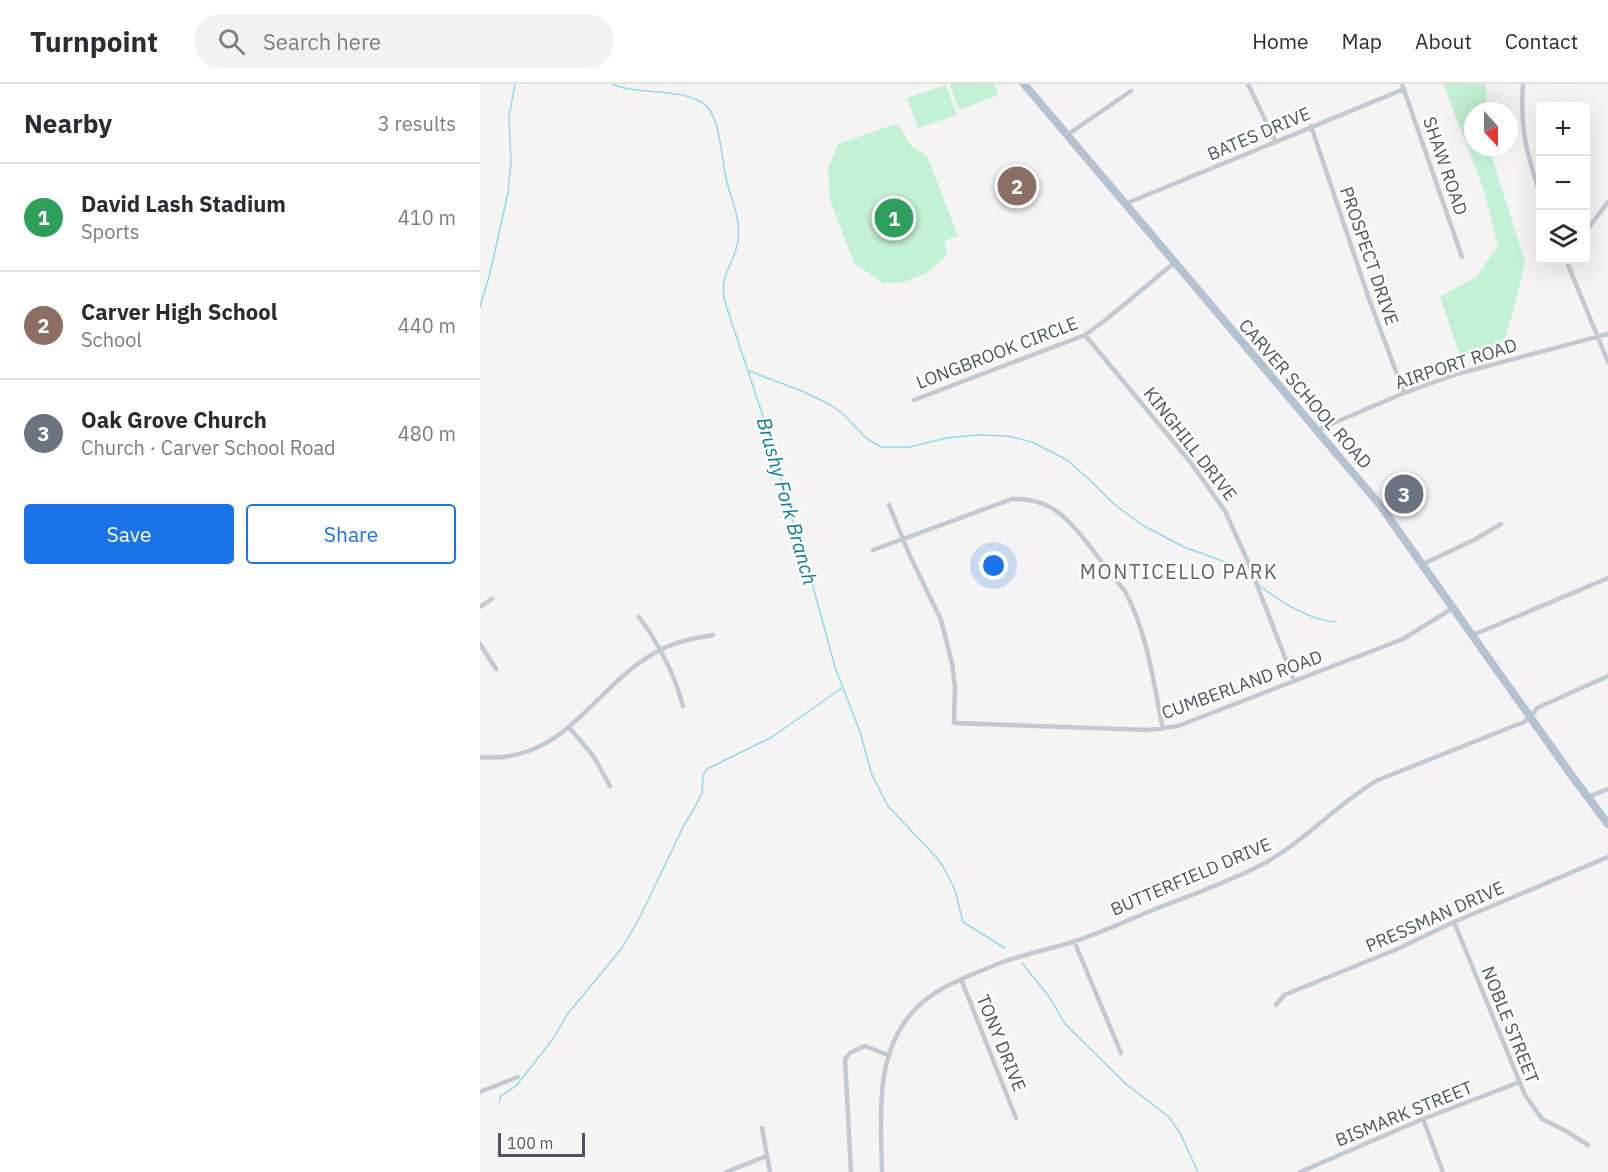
<!DOCTYPE html>
<meta charset="utf-8">
<style>
:root{--surface:#fff;--page:#f2f2f3;--text:#2b2b33;--muted:#7c7c81;--line:#e1e1e2;--accent:#1a73e8}
body{margin:0;font-family:"IBM Plex Sans",sans-serif;background:var(--page);color:var(--text)}
.controls{position:absolute;right:18px;top:18px;display:grid;overflow:hidden;border-radius:6px;box-shadow:0 6px 24px #0002}
.controls button{width:54px;height:54px;display:grid;place-items:center;padding:0;border:0;border-bottom:2px solid var(--line);background:var(--surface);color:var(--text);font:30px sans-serif}
.compass{position:absolute;left:984px;top:18px;width:54px;height:54px;border-radius:50%;background:var(--surface);box-shadow:0 6px 24px #0002;rotate:159deg}
.scale{position:absolute;left:18px;bottom:15px;width:87px;box-sizing:border-box;padding-left:6px;border:3px solid #4a5661;border-top:0;font-size:16px;line-height:21px;white-space:nowrap;color:#4a5661;-webkit-text-stroke:4px #fff;paint-order:stroke}
.you{position:absolute;left:514px;top:482px;width:21px;height:21px;margin:-15px;border:4px solid #fff;border-radius:50%;background:#1a73e8;box-shadow:0 0 0 9px #1a73e833}
.badge{display:grid;place-items:center;width:39px;height:39px;border-radius:50%;background:var(--accent);color:#fff;font-size:20px;font-weight:700}
.pin{position:absolute;translate:-50% -50%;border:3px solid #fff;box-shadow:0 2px 6px #0006}
.list{margin:0;padding:0;list-style:none}
h2{display:flex;justify-content:space-between;align-items:center;height:78px;margin:0;padding:0 24px;font-size:26px}
h2 small{font-size:20px;font-weight:400;color:var(--muted)}
.list li{display:grid;grid-template-columns:39px 1fr auto;gap:18px;align-items:center;box-sizing:border-box;height:108px;padding:0 24px;border-top:2px solid var(--line)}
.list b{display:block;font-size:22px;white-space:nowrap}
.list p{margin:0;font-size:20px;white-space:nowrap;color:var(--muted)}
.list em{font-size:20px;font-style:normal;color:var(--muted)}
.actions{display:flex;gap:12px;padding:18px 24px}
.actions a{flex:1;padding:14px 0;border:2px solid var(--accent);border-radius:6px;text-align:center;font-size:21px;color:var(--accent)}
.actions .main{background:var(--accent);color:#fff}
.icon{flex:none;width:33px;height:33px;fill:none;stroke:currentColor;stroke-width:2;stroke-linecap:round;stroke-linejoin:round}
.map{position:relative;flex:none;width:1128px;height:1088px;overflow:hidden}
header{display:flex;align-items:center;gap:36px;box-sizing:border-box;height:84px;padding:0 30px;background:var(--surface);border-bottom:2px solid var(--line)}
header strong{font-size:28px}
nav{display:flex;gap:33px;margin-inline-start:auto;font-size:21px}
.search{width:420px;height:54px;background:var(--page);display:flex;align-items:center;gap:15px;box-sizing:border-box;padding:0 21px;border-radius:33px;color:var(--muted);font-size:22px}
main{display:flex}
aside{flex:1;background:var(--surface)}
.map>svg:first-child{display:block}
.green{fill:#c3f1d5}
.lines{fill:none;stroke-linecap:round;stroke-linejoin:round}
.stream{stroke:#90daee;stroke-width:1.5}
.street{stroke:#c1cad2;stroke-width:4.5}
.primary{stroke:#b3c2d1;stroke-width:8}
.labels{text-anchor:middle;stroke-width:5;stroke-linejoin:round;paint-order:stroke}
.street-label{font-size:18px;fill:#4a5661;stroke:#fff}
.water-label{font-size:20px;font-style:italic;fill:#0c7c9b;stroke:#fff}
.neighbourhood-label{font-size:20px;letter-spacing:1.5px;fill:#5f6368;stroke:#fff}
</style>
<header>
<strong>Turnpoint</strong>
<div class="search"><svg class="icon" aria-label="search" viewBox="0 0 24 24"><circle cx="10" cy="10" r="6"/><path d="M15 15l6 6"/></svg>Search here</div>
<nav><a>Home</a><a>Map</a><a>About</a><a>Contact</a></nav>
</header>
<main>
<aside>
<h2>Nearby<small>3 results</small></h2>
<ul class="list">
<li><span class="badge" style="background:#2e9e5b">1</span><div><b>David Lash Stadium</b><p>Sports</p></div><em>410 m</em></li>
<li><span class="badge" style="background:#8d6e63">2</span><div><b>Carver High School</b><p>School</p></div><em>440 m</em></li>
<li><span class="badge" style="background:#6b7280">3</span><div><b>Oak Grove Church</b><p>Church · Carver School Road</p></div><em>480 m</em></li>
</ul>
<div class="actions"><a class="main">Save</a><a>Share</a></div>
</aside>
<div class="map">
<svg width="1128" height="1088" viewBox="0 0 1128 1088">
<rect width="100%" height="100%" fill="#f5f3f3"/>
<path class="green" d="M470,0H514L518,11L479,26Z
M963,0H1005L1008,27H993V63H1012L1013,77L1045,178L1034,224L1022,265L980,272L960,213L997,192L1018,162L1004,106Z
M466,1L477,31L438,44L427,14Z
M416,40L422,46L431,62L447,72L478,152L464,157L467,168L464,174L447,189L421,199H403L374,179L350,116L348,84L358,60Z"/>
<g class="lines">
<path class="stream" d="M132,0C160,12 194,3 221,18C241,28 241,75 246,94C251,117 261,132 258,157C254,182 238,191 245,218L282,329L309,426L323,466L355,583L380,648L392,691L408,722L457,774L464,784L475,806L483,838L525,864
M0,223L10,189L28,109L31,78L29,33L35,0
M269,287L322,307L349,320L362,329L386,354L401,363H429L467,354L498,351L528,352L552,358L587,376L611,397L635,421L662,441L704,463L748,479L774,497
M780,502C801,518 829,536 856,538
M542,879L570,914L585,940L646,1000L689,1033L700,1049L718,1088
M19,1018L21,1012L36,1002L43,993L73,955L86,932L142,864L161,831L204,741L214,725L222,709L223,692L227,685L292,653L362,604"/>
<path class="street" d="M768,0L795,57
M922,0L982,173
M1043,0C1040,43 1046,69 1060,109
M831,42L889,215L924,309
M587,51L651,7
M645,120L924,5
M1106,147L1128,118
M1086,176L1128,278
M605,251L711,379L745,427L769,480L814,597
M434,316L605,251L628,234L694,179
M835,347L924,309L977,290L1128,250
M409,421L430,472L461,536L472,579L475,603L474,639L668,646L698,642L923,555L973,524
M393,466L532,415C570,413 587,434 609,461C620,476 632,491 644,506C668,548 673,598 683,645
M943,480L994,456L1021,440
M0,523L12,515
M159,533C179,560 194,589 203,622
M993,551L1128,494
M0,560L16,585
M89,643L114,673L130,702
M0,673C86,681 114,600 180,566C197,557 216,554 233,551
M1108,713L1128,705
M974,838L1045,1011L1062,1035L1086,1047L1108,1061
M594,857L641,969
M481,895L536,1034
M796,921L804,911L915,866L974,838L1128,773
M0,1008L38,993
M943,1035L963,1088
M282,1044L290,1088
M246,1088L287,1072
M371,1088L365,975L370,969L385,962L408,971
M402,1088C401,1035 394,975 430,931C451,905 484,894 515,881C540,871 566,866 593,858C620,849 646,837 673,826C709,812 746,799 781,781C825,758 856,720 898,696L1044,638L1050,634L1057,624L1128,592
M820,1088L943,1035L1040,998"/>
<path class="primary" d="M544,0L900,421L1092,692L1128,740"/>
</g>
<g class="labels">
<g class="street-label">
<text transform="translate(779 50) rotate(-23)" y="6">BATES DRIVE</text>
<text transform="translate(965 82) rotate(71)" y="6">SHAW ROAD</text>
<text transform="translate(889 172) rotate(71)" y="6">PROSPECT DRIVE</text>
<text transform="translate(517 269) rotate(-21)" y="6">LONGBROOK CIRCLE</text>
<text transform="translate(976 280) rotate(-18)" y="6">AIRPORT ROAD</text>
<text transform="translate(825 310) rotate(49)" y="6">CARVER SCHOOL ROAD</text>
<text transform="translate(710 360) rotate(52)" y="6">KINGHILL DRIVE</text>
<text transform="translate(762 601) rotate(-20)" y="6">CUMBERLAND ROAD</text>
<text transform="translate(711 793) rotate(-23)" y="6">BUTTERFIELD DRIVE</text>
<text transform="translate(955 833) rotate(-24)" y="6">PRESSMAN DRIVE</text>
<text transform="translate(1030 941) rotate(68)" y="6">NOBLE STREET</text>
<text transform="translate(521 959) rotate(68)" y="6">TONY DRIVE</text>
<text transform="translate(924 1030) rotate(-22)" y="6">BISMARK STREET</text>
</g>
<g class="water-label">
<text transform="translate(307 417) rotate(74)" y="7">Brushy Fork Branch</text>
</g>
<g class="neighbourhood-label">
<text x="699" y="495">MONTICELLO PARK</text>
</g>
</g>
</svg>
<div class="controls">
<button>+</button>
<button>−</button>
<button><svg class="icon" aria-label="layers" viewBox="0 0 24 24"><path d="M12 4l9 5-9 5-9-5zM3 14l9 5 9-5"/></svg></button>
</div>
<svg class="compass" viewBox="-18 -18 36 36"><path d="M0-13l5 13h-10z" fill="#e53935"/><path d="M0 13l5-13h-10z" fill="#7c7c81"/></svg>
<div class="scale">100 m</div>
<div class="you"></div>
<div class="pin badge" style="left:414px;top:134px;background:#2e9e5b">1</div>
<div class="pin badge" style="left:537px;top:102px;background:#8d6e63">2</div>
<div class="pin badge" style="left:924px;top:410px;background:#6b7280">3</div>
</div>
</main>
